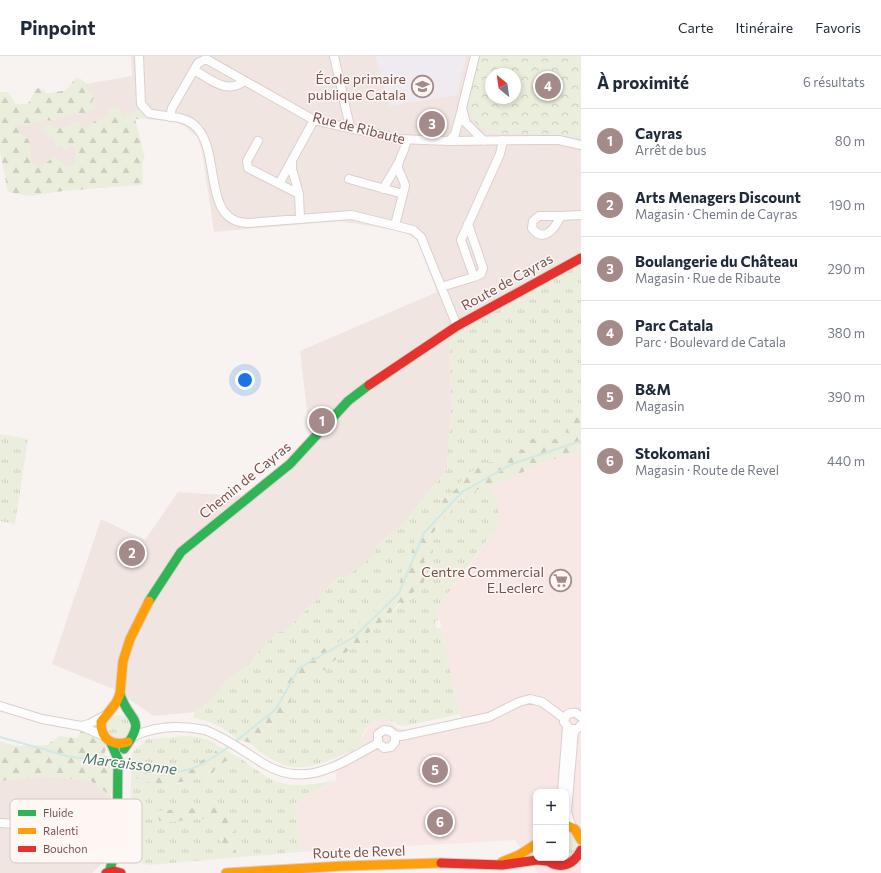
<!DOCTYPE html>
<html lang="fr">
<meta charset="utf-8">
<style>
:root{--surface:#fff;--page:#f2f2f3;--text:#1f2937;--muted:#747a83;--line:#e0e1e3;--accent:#a48a89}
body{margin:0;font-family:Commissioner,sans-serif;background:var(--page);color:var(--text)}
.controls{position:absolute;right:12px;bottom:12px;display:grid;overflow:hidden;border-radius:8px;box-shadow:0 2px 6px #0003}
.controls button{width:36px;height:36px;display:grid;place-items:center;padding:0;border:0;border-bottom:1px solid var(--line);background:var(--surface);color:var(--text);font:20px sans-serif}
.compass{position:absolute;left:485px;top:12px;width:36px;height:36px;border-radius:50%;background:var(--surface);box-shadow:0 2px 6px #0003;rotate:331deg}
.you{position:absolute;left:245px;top:324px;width:14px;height:14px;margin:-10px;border:3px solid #fff;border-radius:50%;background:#1a73e8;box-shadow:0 0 0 6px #1a73e833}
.badge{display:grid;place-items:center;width:26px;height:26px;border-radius:50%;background:var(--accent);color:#fff;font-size:13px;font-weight:700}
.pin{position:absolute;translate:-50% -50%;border:2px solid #fff;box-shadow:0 1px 4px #0006}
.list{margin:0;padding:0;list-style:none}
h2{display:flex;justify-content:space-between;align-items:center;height:52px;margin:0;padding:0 16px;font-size:17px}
h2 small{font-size:13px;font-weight:400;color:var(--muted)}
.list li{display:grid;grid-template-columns:26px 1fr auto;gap:12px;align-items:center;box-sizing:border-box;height:64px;padding:0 16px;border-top:1px solid var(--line)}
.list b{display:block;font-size:15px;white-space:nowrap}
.list p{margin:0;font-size:13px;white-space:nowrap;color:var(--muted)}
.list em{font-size:13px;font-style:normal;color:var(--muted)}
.map{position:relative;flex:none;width:581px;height:817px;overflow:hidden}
header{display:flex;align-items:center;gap:24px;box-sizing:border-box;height:56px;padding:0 20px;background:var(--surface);border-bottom:1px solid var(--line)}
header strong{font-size:19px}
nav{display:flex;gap:22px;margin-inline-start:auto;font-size:14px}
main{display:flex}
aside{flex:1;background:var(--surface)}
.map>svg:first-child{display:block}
.residential{fill:#f1e5e1;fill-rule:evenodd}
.commercial{fill:#f7e7e5;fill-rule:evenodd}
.education{fill:#f0ebf1}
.grass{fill:url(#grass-tufts);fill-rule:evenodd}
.forest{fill:url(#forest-firs)}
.park{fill:url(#park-crowns);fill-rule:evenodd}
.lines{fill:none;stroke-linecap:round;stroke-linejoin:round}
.stream{stroke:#d2e8e4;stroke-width:2}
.street-casing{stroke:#d9d0ce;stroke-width:10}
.fast-casing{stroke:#d9d0ce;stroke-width:11}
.slow-casing{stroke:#d9d0ce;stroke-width:11}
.jam-casing{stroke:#d9d0ce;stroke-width:11}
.street{stroke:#fefdfd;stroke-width:8}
.fast{stroke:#30b455;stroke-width:9}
.slow{stroke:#ff9f0a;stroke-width:9}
.jam{stroke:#e5322d;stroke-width:9}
.labels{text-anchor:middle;stroke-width:3;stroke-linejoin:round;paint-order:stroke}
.poi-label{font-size:14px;fill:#765251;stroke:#fef7f4;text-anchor:end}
.street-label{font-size:14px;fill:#765251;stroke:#fef7f4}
.water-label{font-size:15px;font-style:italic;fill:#457972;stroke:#fef7f4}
.key{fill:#fef7f4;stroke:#d5c6c3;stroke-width:1}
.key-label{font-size:11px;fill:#765251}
</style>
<header>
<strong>Pinpoint</strong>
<nav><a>Carte</a><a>Itinéraire</a><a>Favoris</a></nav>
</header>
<main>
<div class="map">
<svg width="581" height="817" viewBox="0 0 581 817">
<defs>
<pattern id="grass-tufts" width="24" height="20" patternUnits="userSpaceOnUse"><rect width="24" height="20" fill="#ebeedc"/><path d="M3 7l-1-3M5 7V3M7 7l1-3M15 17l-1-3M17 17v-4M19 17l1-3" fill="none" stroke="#cdcebf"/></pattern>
<pattern id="forest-firs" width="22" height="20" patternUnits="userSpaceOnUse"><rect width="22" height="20" fill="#ebeedc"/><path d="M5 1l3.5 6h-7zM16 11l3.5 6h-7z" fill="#cdcebf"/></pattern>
<pattern id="park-crowns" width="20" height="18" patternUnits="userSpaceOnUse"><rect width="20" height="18" fill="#ebeedc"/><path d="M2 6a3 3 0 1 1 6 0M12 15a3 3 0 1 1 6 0" fill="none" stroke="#cdcebf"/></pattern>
</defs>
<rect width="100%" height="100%" fill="#f8f3f0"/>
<path class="residential" d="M131,0H581V209L540,230L449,283L451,350L447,413L405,466L376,491V498L346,522L339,521L285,576L257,598L250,609L229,622L211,645L195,656L154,660L113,633L52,608L101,463L145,484L178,436L242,440L292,400L310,380L300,295L437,236L421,192L416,183L407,178L395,174L339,165L214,176L202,95L197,81L186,71L173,65L146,63L140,55L132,58L141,122L17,135L6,71L81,56L74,30L132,20ZM491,18H515V42H491Z
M46,720L91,725L111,740L107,803L92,817H0V725Z"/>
<path class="commercial" d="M581,395V817H538L515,784L301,796L295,747L336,725L335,704L357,692L369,669L379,664L388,663L398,672L405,674L461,662L437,552L461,520L468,518L467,513L500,467L498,461L499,449L491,431L544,406ZM536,736H566V802H536Z"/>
<path class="education" d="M375,0H466L457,39L390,50Z"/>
<path class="grass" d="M581,209V354L578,355L566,380L557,384L548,379L527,394L512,392L501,405L485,407L465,420L456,433L444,442L441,453L417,480L410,500L403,508L400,527L386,545L372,558H365L360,570L349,582L325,592L287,623L281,640L264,665L237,683C223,671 211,665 193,662L195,656L211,645L229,622L250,609L257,598L277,576H285L339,521H346L376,498V491L405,466L447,413L451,350L449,283L540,230Z
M0,378L28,383L15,468L0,465Z
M490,429L499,449L498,461L500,467L437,552L439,564L435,565L437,572H441L460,658L405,670L398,669L388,663C377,664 368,667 363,678C361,681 361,686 359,689C355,695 343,698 337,701C300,719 280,713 250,687L274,666L299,627L318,613L325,614L330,610L332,606L358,588L367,578L386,563L408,540L415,527L423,528L427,516L424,504L433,495L429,482L460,443L469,442L474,435Z
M107 671a12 12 0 1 1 24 0a12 12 0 1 1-24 0Z
M187,680C199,681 209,682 219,690L215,697L183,716L132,704V697L147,683Z
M238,700C278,732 286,734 336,724L295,747L301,796L149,809C138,808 131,801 130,790L131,719L136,722L179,728L191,723L210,721L219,708ZM196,762H233L221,787L219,773L213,764Z
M566,775C576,781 577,789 573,799L563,805L551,802H566Z"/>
<path class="forest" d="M76,22L81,23L87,28V33L91,35L94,42L90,49H96L98,52L80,59L75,57L51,65L44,63L41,67L38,65L24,69H17L19,77C34,83 29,91 31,102C31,104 35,108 37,110L42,111L53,101L69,112L74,108L76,97L72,88L67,94L57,91L53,81L49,82L43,73L45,69L49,68C60,77 68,70 78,65L85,73L96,64L108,61L109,53L118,50L123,60L141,55L146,63H135L145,101L142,108L143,126L141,129L63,135L29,140L8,136L0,96V36H8L16,48H27C33,43 31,37 38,32L44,34L47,38L66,34Z
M581,354V395L544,406L491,431L490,429L474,435L469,442L460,443L429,482L433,495L429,503L424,504L427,516L423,528L416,527V534L408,540V547L405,549L400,546L386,563L367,578L365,587L358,588L332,606L331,610L325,614L318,613L299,627L285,655L250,687L237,683L264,665L281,640L287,623L298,608L325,592L349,582L360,570L359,561L365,558H372L386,545L400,527L403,508L410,500L417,480L440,453L444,442L456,433L465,420L485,407L501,405L512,392L527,394L531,383L548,379L557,384L566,380L567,369L578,355Z
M81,675L94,680L107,690L104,698L112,705L113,719L111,740L91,725L46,720L0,725V686L19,690L47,689L59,680L77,682Z
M219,690L237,701L219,708L210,721C180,724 161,737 131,719L132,704L183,716L214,697Z
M223,750L233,762L235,796L227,798C221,786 221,775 213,764L196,762L174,766L159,765L157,755Z"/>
<path class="park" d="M478,0H581V83L566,80L491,77L476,68L467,49ZM491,18H515V42H491Z"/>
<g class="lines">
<path class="stream" d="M0,681L67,700L113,707
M235,686L276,653L299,612L354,581L399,537L424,477L462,436L512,408L581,385
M122,708C142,711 167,719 187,714C202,710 217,699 230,690"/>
<defs>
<path id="street" d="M139,0L141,48L149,57C163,61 181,59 193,68C224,92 199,167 249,167L351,159L413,174L421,181L457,270
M334,0L350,71
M475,0L462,52L466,67L484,85
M194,14C210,23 227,39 244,25
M170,61L172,52L198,7L206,3L314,64L399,83L449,85L540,84H559L581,89
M258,85L247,105L248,112L299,138
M449,85L455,78L462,53
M292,104V113L299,138L300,163
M349,123L403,138
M279,128L314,64
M383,133L399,106
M539,160H561C555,172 544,188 532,172L533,165Z
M561,160L581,159
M468,168L483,212L481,218L474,221
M395,169L405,130C404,123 400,119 398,112C397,105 406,94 406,85
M441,231L474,221L461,184L500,98L503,84
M0,650L42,663L81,670L104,680
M581,661L576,657C569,656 565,659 564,666L570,673H577L581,669
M81,670L89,668L104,660
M395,679V686L391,691L384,692L378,687V678L384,674L390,675L395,679L401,680L489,661L519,646L530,643L542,646L565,663
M134,680C156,670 181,669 205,674C226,682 245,696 264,708C306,733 340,708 378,687
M562,736L567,671
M0,767L49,770L117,769
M572,772L567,756L574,674"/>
<path id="fast" d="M149,545L181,496L290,408L348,345L369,329
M120,638C129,667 148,661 124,693
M109,816L117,791L118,703L111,687"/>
<path id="slow" d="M128,686C112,691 101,683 101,666L116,647L120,638L123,605L130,583L149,545
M566,769L575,773L581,784
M502,806L519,799L536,788
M226,817L343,810L441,807"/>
<path id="jam" d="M369,329L457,270L581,202
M544,802C558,815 573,810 581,794
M441,807L502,809L537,804L546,805
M106,817L114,815L121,817"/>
</defs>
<use href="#street" class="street-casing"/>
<use href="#fast" class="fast-casing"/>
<use href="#slow" class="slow-casing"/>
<use href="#jam" class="jam-casing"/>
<use href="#street" class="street"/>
<use href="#fast" class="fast"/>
<use href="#slow" class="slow"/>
<use href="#jam" class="jam"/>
</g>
<defs>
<symbol id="school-ring" viewBox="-11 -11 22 22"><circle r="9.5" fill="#fef7f4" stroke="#a48a89" stroke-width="1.5"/><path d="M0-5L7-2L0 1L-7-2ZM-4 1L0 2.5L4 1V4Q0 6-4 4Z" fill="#a48a89"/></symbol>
<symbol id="supermarket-ring" viewBox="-11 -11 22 22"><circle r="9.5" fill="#fef7f4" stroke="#a48a89" stroke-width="1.5"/><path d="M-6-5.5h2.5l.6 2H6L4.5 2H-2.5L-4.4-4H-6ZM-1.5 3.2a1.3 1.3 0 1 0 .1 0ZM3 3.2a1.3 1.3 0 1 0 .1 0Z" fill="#a48a89"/></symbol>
</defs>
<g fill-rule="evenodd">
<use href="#school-ring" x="410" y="18" width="25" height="25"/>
<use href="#supermarket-ring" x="548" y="512" width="25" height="25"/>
</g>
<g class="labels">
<g class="poi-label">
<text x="406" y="28">École primaire<tspan x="406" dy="16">publique Catala</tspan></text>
<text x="544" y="521">Centre Commercial<tspan x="544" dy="16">E.Leclerc</tspan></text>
</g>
<g class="street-label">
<text transform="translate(359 72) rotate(14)" y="5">Rue de Ribaute</text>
<text transform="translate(507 226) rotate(-29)" y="5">Route de Cayras</text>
<text transform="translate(245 424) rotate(-39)" y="5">Chemin de Cayras</text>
<text transform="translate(359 796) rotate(-2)" y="5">Route de Revel</text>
</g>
<g class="water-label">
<text transform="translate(130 708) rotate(7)" y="5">Marcaissonne</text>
</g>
</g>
<rect x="10" y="743" width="132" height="64" rx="6" class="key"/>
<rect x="18" y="754" width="18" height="6" fill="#30b455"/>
<rect x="18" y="772" width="18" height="6" fill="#ff9f0a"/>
<rect x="18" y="790" width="18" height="6" fill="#e5322d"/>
<g class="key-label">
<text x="43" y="761">Fluide</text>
<text x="43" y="779">Ralenti</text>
<text x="43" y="797">Bouchon</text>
</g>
</svg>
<div class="controls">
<button>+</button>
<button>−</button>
</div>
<svg class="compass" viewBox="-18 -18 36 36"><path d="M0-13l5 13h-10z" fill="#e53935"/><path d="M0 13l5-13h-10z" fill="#747a83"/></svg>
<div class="you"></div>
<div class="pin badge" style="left:322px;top:365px">1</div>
<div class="pin badge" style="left:132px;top:497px">2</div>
<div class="pin badge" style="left:432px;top:68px">3</div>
<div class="pin badge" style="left:548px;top:30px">4</div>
<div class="pin badge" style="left:435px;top:714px">5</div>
<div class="pin badge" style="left:440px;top:766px">6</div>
</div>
<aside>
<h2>À proximité<small>6 résultats</small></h2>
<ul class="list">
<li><span class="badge">1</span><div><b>Cayras</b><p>Arrêt de bus</p></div><em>80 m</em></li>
<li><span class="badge">2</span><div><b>Arts Menagers Discount</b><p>Magasin · Chemin de Cayras</p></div><em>190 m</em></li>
<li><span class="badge">3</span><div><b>Boulangerie du Château</b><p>Magasin · Rue de Ribaute</p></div><em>290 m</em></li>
<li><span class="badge">4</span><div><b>Parc Catala</b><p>Parc · Boulevard de Catala</p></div><em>380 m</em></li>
<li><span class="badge">5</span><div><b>B&amp;M</b><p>Magasin</p></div><em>390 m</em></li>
<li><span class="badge">6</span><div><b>Stokomani</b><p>Magasin · Route de Revel</p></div><em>440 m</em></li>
</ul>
</aside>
</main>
